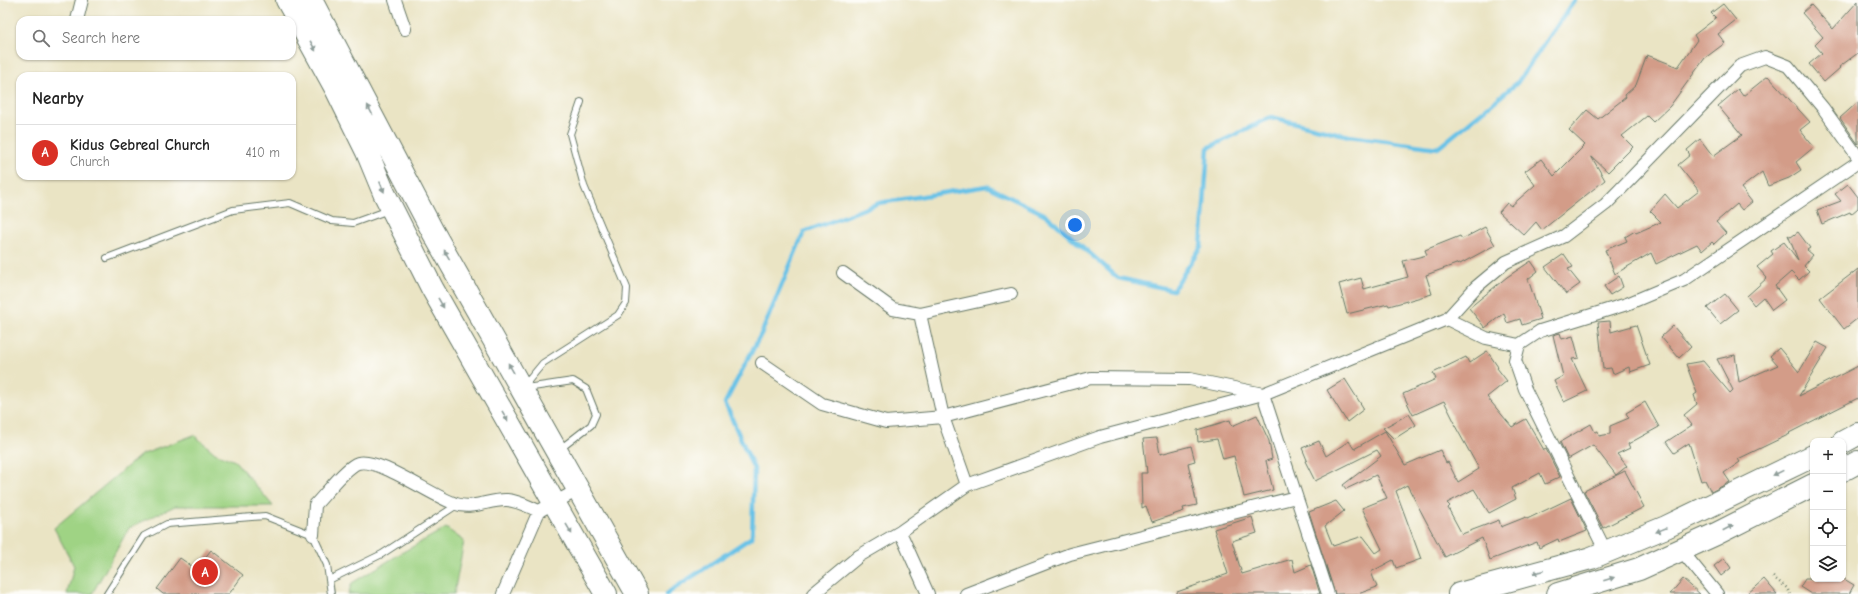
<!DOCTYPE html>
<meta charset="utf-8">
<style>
:root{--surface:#fff;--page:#f2f2f2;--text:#222;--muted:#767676;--line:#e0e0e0;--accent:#d93025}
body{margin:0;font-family:"Comic Neue",sans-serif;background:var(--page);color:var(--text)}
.controls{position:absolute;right:12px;bottom:12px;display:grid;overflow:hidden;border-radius:8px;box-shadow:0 1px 3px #0004}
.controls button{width:36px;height:36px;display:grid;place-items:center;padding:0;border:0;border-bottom:1px solid var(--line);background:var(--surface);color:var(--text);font:20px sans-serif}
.you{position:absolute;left:1075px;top:225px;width:14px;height:14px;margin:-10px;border:3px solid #fff;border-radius:50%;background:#1a73e8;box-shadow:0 0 0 6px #1a73e833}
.badge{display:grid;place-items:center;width:26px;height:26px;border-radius:50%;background:var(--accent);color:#fff;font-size:13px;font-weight:700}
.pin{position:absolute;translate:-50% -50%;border:2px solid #fff;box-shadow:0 1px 4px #0006}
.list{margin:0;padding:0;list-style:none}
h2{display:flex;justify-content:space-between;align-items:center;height:52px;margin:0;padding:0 16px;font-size:17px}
h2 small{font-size:13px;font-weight:400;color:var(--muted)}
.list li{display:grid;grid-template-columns:26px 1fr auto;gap:12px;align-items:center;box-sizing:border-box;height:56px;padding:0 16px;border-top:1px solid var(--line)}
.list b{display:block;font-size:15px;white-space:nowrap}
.list p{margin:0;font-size:13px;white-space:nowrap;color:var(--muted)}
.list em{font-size:13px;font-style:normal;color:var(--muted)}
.icon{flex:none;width:22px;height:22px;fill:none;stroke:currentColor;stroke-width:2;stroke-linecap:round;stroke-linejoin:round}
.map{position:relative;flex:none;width:1858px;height:594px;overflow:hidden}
.search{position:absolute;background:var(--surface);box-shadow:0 1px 3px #0004;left:16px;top:16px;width:280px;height:44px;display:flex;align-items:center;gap:10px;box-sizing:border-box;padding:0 14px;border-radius:12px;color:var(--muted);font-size:15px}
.panel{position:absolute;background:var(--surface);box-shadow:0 1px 3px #0004;left:16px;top:72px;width:280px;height:108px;border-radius:12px}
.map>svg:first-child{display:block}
.green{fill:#9fd384;stroke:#5f885c}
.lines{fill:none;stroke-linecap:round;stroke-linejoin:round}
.stream{stroke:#69c2e7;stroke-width:4.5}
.building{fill:#d39c88}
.lane-casing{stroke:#676;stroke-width:8}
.street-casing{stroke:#676;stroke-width:14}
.highway-casing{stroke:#676;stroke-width:24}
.path{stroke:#676;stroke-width:2.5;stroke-dasharray:1 3;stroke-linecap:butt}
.lane{stroke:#fff;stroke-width:6}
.street{stroke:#fff;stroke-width:12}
.highway{stroke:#fff;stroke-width:22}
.oneway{fill:#8f9e9a}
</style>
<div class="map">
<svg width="1858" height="594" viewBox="0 0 1858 594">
<rect width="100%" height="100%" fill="#fdfcf7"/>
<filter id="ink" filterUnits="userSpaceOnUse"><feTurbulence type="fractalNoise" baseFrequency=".025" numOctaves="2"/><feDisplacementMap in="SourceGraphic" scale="8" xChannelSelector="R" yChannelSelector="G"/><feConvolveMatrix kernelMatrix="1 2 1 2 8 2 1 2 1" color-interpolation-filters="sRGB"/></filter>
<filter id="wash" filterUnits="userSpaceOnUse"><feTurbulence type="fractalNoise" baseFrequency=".012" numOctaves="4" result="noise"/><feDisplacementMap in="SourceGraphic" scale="16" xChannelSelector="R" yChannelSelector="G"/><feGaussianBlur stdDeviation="0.9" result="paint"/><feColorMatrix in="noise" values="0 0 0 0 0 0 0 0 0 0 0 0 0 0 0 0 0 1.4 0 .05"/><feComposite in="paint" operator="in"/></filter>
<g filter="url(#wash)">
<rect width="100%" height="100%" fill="#eae4c4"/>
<path class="green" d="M194,435L215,453L235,461L273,506H175L129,528L92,594H67L74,566L54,528L141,455Z
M446,528L464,541L454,594H348L352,583L403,552Z"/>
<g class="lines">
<path class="stream" d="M666,594L752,537L754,469L725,403L762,332L804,232L879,203L987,186L1046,215L1118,278L1173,290L1201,247L1208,148L1271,117L1349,136L1438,148L1517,83L1575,0"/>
</g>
<g id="blocks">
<path class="building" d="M1858,1V53L1839,67L1840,68L1824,82L1809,64L1822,53L1815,45L1823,37L1802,13L1811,5L1833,29Z
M1723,4L1736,20L1718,34L1725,43L1705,58L1670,106L1653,122L1647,116L1622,136L1633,147L1608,172L1591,156L1605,180L1542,230L1536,222L1524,235L1499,212L1507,203L1511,206L1535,185L1525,171L1541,159L1554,176L1585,145L1569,130L1587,110L1598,119L1626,97L1625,95L1636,85L1647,55L1678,67L1697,40L1694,35L1716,18L1711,13Z
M1768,76L1810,122L1800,130L1814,147L1796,162L1801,170L1789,178L1768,186L1762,172L1741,188L1752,202L1742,210L1737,204L1716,222L1726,233L1714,244L1712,242L1702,251L1697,244L1656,264L1651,253L1615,274L1605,250L1627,241L1625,237L1635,231L1636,233L1661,222L1650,211L1665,194L1677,208L1699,191L1678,165L1690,155L1687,150L1700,139L1713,156L1742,135L1718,106L1738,89L1743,96Z
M1858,102V144L1840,118Z
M1848,184L1858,197V208L1851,214L1850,212L1822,224L1817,210L1841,201L1835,194Z
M1485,227L1495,245L1460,264L1459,263L1426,275L1432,294L1389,306L1388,304L1347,314L1339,284L1361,278L1364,289L1408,277L1403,261L1427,255L1425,250L1460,236L1462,239Z
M1798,232L1810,248L1807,250L1813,255L1804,266L1809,271L1799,280L1791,272L1775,286L1785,300L1772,310L1763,297L1754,305L1747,296L1767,278L1757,267L1773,254L1771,251L1784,242L1798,260L1788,235L1791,237Z
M1564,254L1573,267L1568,269L1580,284L1566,294L1545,267Z
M1531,261L1538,271L1528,279L1541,319L1522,325L1520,319L1507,323L1504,313L1485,328L1469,308L1507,277Z
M1858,269V318L1844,329L1820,298Z
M1619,276L1623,287L1610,295L1604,286Z
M1725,294L1738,310L1720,324L1707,308Z
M1610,321L1611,332L1636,325L1650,365L1630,372L1629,367L1613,374L1611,368L1603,369L1598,322Z
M1673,326L1691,347L1679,358L1661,337Z
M1560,333L1562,339L1573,336L1579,358L1572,359L1587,391L1564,402L1554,381L1563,376L1553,335Z
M1817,342L1828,348L1799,396L1858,366V398L1789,433L1790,434L1738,459L1740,462L1724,473L1730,482L1711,492L1705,480L1701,481L1689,443L1674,453L1666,442L1692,425L1684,415L1697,404L1694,395L1697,393L1686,364L1703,361L1730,393L1733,390L1717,359L1735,355L1739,382L1778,365L1770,356L1779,348L1799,372Z
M1487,351L1498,367L1497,368L1507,381L1487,397L1512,427L1526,419L1544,450L1546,449L1560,477L1545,484L1540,473L1512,488L1516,499L1489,513L1474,489L1447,503L1450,506L1448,508L1462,534L1499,520L1501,527L1526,517L1527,519L1571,498L1587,531L1559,542L1558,539L1539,548L1537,542L1490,560L1482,538L1445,557L1407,485L1396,491L1421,559L1396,568L1393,560L1371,572L1377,587L1358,594H1335L1309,512L1336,501L1344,511L1325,526L1333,546L1363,536L1376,553L1382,549L1362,508L1387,498L1376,475L1346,489L1343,485L1381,456L1377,450L1315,481L1305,461L1307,460L1302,448L1319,441L1326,456L1349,441L1354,449L1385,431L1405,465L1440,450L1446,463L1448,462L1458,482L1479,469L1454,424L1455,423L1444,401L1413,415L1403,394L1436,379L1433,373L1466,357L1469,363Z
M1345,379L1364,409L1347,422L1327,390Z
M1645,402L1659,427L1628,444L1630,448L1617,454L1627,466L1616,475L1593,445L1568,459L1560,442L1591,424L1595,432L1598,431L1599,436L1610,434V426L1629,418L1626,413Z
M1409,414L1416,425L1394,439L1383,428Z
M1257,415L1269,441L1272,459L1266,461L1273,490L1244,497L1234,456L1223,459L1217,439L1198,442L1197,430L1230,420L1232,426Z
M1157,438L1160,454L1191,446L1195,461L1188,463L1197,505L1183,508L1184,511L1152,522L1146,506L1142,508L1141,473H1147L1143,439Z
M1625,471L1644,507L1603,528L1584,491Z
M1252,517L1257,533L1232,541L1242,574L1292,559L1295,572L1311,565L1320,594H1177V592L1228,574L1214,529Z
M211,550L243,575L229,594H163L157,589L180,558L196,569Z
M1724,558L1731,568L1721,576L1714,566Z
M1683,579L1700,594H1670Z
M1764,579L1777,594H1747Z
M1805,579H1844L1854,585L1849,594H1811L1800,587Z"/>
</g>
</g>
<g filter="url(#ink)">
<use href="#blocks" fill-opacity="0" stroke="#676" stroke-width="1"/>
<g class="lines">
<defs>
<path id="lane" d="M107,258L233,210L290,203L332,221L353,223L389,210
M524,386L543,363L618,315L626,303L627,288L584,186L570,134L581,102
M526,388L573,381L586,389L596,414L591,425L560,449
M329,580L382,554L457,505
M107,594L144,536L167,524L265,516L313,535L327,565L331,594"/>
<path id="street" d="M395,0L405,29
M77,20L82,0
M843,273L893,309L920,314L1011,294
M920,314L943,417L967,485
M1447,319L1486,338L1519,345
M762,363L822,404L886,422L943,417L1091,378L1190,379L1263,394L1328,594
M900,532L928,594
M313,535L315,505C324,496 347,466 358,463C379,457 433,497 456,504C473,510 490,499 507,500C519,501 529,507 539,511
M1681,550L1717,594
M1606,552L1525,389L1515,360L1519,345L1540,331L1627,304L1684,280L1858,162
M503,594L539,511L578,490
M813,594L859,556L900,532L967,485L1100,437L1263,394L1447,319L1476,287L1506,262L1564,236L1606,204L1740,66L1765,57L1788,66L1823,108L1858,157
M966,594L1070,554L1296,497"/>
<path id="highway" d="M287,0L336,89L367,152L384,193L432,288L606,594
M311,0L433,232L637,594
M1843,442L1858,434
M1843,470L1858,462
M1459,594L1591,558L1666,527L1813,456
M1558,594L1639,569L1716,534L1813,485"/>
</defs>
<use href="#lane" class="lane-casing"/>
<use href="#street" class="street-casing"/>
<use href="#highway" class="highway-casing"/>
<path class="path" d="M1773,577L1787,588L1790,594"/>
<use href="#lane" class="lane"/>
<use href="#street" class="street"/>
<use href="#highway" class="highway"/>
</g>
<defs><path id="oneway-solid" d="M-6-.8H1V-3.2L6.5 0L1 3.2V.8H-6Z"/></defs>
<g class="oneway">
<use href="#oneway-solid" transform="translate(313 46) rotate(61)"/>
<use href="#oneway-solid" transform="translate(370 110) rotate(-118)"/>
<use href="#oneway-solid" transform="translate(382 187) rotate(67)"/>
<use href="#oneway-solid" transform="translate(447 255) rotate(-120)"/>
<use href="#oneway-solid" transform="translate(441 303) rotate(60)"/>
<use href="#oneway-solid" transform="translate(511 368) rotate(-120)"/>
<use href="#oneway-solid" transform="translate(505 416) rotate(60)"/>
<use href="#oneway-solid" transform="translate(1778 473) rotate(154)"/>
<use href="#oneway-solid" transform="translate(1728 528) rotate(-27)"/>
<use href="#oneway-solid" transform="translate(569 529) rotate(60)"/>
<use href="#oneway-solid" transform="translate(1661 530) rotate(158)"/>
<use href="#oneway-solid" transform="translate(1538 572) rotate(165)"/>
<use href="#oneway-solid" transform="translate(1609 579) rotate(-18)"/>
</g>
</g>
</svg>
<div class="controls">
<button>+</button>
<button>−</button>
<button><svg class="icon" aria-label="locate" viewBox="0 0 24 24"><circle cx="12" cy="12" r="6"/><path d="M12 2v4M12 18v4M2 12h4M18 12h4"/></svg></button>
<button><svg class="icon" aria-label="layers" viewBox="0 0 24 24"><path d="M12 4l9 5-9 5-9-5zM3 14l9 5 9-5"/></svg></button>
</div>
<div class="you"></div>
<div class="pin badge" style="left:205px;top:572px">A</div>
<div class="search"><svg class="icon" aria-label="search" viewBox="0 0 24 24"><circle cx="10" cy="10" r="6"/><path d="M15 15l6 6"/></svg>Search here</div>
<section class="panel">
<h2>Nearby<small></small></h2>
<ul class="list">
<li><span class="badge">A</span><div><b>Kidus Gebreal Church</b><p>Church</p></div><em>410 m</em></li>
</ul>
</section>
</div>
